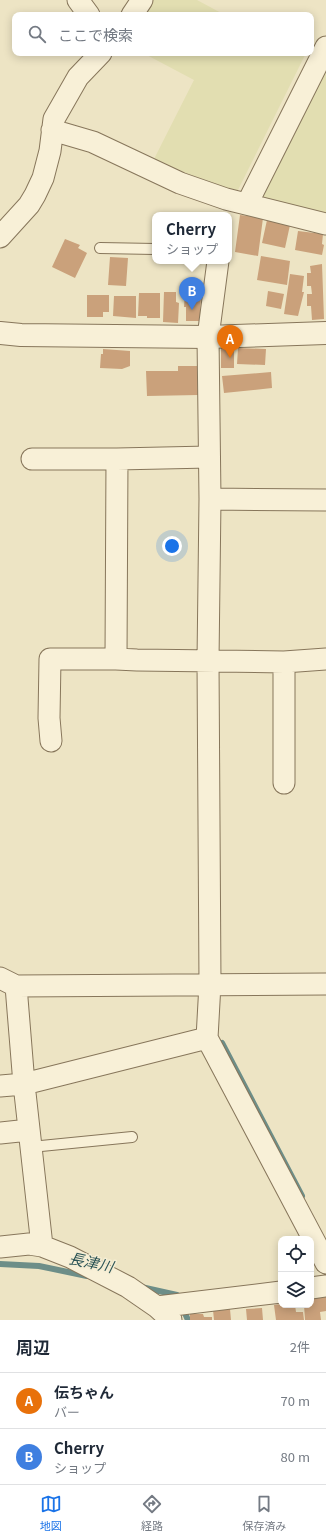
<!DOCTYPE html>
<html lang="ja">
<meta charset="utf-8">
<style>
:root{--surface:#fff;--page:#f2f2f3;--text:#1f2937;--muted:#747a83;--line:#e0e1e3;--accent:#1a73e8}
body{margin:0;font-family:Georgia,"Noto Sans JP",serif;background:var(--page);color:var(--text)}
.controls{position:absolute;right:12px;bottom:12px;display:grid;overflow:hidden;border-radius:8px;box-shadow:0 2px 10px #0003}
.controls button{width:36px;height:36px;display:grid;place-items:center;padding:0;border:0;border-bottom:1px solid var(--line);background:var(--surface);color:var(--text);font:20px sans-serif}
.you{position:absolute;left:172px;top:546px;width:14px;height:14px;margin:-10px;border:3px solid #fff;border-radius:50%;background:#1a73e8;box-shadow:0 0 0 6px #1a73e833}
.badge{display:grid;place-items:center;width:26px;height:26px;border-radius:50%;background:var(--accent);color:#fff;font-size:13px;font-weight:700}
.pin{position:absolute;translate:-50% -33px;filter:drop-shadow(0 1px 2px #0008)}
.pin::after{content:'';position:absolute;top:21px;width:14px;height:12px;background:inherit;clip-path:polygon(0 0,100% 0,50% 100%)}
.popup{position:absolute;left:152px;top:212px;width:80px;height:52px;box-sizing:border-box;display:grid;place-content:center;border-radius:8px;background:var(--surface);filter:drop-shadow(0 1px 3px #0005);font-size:13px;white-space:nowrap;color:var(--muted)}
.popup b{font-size:15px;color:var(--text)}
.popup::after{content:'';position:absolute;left:50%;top:100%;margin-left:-8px;border:8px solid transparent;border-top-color:var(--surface)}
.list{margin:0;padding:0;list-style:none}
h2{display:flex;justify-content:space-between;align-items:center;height:52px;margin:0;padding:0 16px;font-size:17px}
h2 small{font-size:13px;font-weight:400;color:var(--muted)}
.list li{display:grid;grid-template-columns:26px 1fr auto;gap:12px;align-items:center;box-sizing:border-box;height:56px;padding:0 16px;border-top:1px solid var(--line)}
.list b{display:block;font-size:15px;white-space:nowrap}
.list p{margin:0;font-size:13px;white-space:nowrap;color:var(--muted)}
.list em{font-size:13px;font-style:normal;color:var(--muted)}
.icon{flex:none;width:22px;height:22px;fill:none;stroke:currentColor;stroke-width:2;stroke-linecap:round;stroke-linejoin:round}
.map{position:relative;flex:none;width:326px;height:1320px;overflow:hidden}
.search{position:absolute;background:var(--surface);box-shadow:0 2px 10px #0003;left:12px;right:12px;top:12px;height:44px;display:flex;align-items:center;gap:10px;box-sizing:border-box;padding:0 14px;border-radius:8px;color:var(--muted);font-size:15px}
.sheet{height:164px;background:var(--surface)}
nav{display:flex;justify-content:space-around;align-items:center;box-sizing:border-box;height:56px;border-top:1px solid var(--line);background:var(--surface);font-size:11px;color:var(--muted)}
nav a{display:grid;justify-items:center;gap:2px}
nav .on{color:var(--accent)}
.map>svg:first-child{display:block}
.farmland{fill:#e2deb1}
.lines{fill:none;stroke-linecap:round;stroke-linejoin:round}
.stream{stroke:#6d8e88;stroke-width:6}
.building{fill:#caa17b}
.service-casing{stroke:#87765b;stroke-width:12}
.minor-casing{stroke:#87765b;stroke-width:23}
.tertiary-casing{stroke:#87765b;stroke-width:24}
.service{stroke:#f8f0d7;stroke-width:10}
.minor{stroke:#f8f0d7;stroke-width:21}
.tertiary{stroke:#f8f0d7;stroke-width:22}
.labels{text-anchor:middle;stroke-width:3;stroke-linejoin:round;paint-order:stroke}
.water-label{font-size:15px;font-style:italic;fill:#2e5657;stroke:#f5edd3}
</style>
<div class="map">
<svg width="326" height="1320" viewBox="0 0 326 1320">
<rect width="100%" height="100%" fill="#ede4c4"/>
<path class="farmland" d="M151,0H197L225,15H141Z
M143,53H306L237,192L153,161L194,80Z
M326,68V213L260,198Z"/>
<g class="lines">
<path class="stream" d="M222,1043L302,1196
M0,1264L39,1266L87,1276
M141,1287L177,1295L188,1320"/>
</g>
<path class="building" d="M240,215L263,218L258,256L235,252Z
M267,220L290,225L285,248L262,243Z
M298,231L323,234L322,244L324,245L322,255L295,250Z
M65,239L80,245L78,248L87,253L75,278L52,267Z
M261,256L290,261L287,285L257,280Z
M110,257L128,258L126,286L108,285Z
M322,264L324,319L312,320L311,306H307V294H312L311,286H307V273H311L310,266Z
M290,274L304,276L302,292H304L298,316L284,314Z
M268,291L284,294L281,309L266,306Z
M164,292H176V302L179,303L178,323L163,322Z
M185,292L201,293L200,321H186V307H184Z
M139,293H160V318H147V316H138Z
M87,295H109V312H103V317H87Z
M114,296H136V318L113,316Z
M221,348L234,349V368H221Z
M238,348L266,349L265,365L237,364Z
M103,349L130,351V366L122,369L100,368L101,354H103Z
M178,366H197L198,395L147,396L146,371H178Z
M271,372L272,388L224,393L222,376Z
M326,1297V1311L320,1312L321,1320H305L304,1305H311V1298Z
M281,1304L295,1305L296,1312H303L304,1320H276L274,1305Z
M262,1308L263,1320H247L246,1309Z
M230,1309L231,1320H214L213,1310Z
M190,1314H203L204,1317H212V1320H190Z"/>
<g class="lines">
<defs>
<path id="service" d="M100,248L155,249
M31,1147L132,1137"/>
<path id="minor" d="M78,0L89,15
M132,15L142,0
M52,130L93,142L180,183L226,199L326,224
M247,204L326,47
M0,237L29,205L35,195L43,178L50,151L54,119L78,77L101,53
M218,261L208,337L210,499L208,661L210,984L207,1038L326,1263
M32,459H117L116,659
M117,459L209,457
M210,499L326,500
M284,662V783
M51,741L49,718L50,659H116L137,660L284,662L326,659
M0,978L16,986L326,984
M16,986L24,1084L42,1246
M0,1086L24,1084L207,1038
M0,1133L29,1130
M0,1247L29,1244L42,1246L70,1257L128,1287L157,1307L171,1320
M311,1288L326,1286
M157,1307L281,1292"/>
<path id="tertiary" d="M0,333L21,335L208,337L326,333"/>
</defs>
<use href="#service" class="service-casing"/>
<use href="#minor" class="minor-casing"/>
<use href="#tertiary" class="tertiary-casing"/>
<use href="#service" class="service"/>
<use href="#minor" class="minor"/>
<use href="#tertiary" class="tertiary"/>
</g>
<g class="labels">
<g class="water-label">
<text transform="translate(91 1263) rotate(12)" y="5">長津川</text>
</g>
</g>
</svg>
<div class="controls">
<button><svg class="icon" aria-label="locate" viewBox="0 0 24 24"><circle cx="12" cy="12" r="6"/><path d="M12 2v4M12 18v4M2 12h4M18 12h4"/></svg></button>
<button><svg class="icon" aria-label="layers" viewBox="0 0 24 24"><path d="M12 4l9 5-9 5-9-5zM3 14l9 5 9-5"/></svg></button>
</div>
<div class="you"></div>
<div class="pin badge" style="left:230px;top:358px;background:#e8710a">A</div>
<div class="pin badge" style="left:192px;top:310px;background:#3f7fe0">B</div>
<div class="popup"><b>Cherry</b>ショップ</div>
<div class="search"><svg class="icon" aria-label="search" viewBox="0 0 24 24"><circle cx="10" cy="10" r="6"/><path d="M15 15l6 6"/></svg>ここで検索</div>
</div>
<section class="sheet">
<h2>周辺<small>2件</small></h2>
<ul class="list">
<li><span class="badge" style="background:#e8710a">A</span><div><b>伝ちゃん</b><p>バー</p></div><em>70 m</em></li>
<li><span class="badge" style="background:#3f7fe0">B</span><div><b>Cherry</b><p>ショップ</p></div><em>80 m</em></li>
</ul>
</section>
<nav>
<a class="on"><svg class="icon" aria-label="map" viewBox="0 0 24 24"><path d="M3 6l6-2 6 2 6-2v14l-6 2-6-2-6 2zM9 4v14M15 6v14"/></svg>地図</a>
<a><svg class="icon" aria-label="directions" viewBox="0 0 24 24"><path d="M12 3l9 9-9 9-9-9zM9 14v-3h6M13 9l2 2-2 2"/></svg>経路</a>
<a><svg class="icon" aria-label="saved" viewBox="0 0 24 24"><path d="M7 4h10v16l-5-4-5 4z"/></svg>保存済み</a>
</nav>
